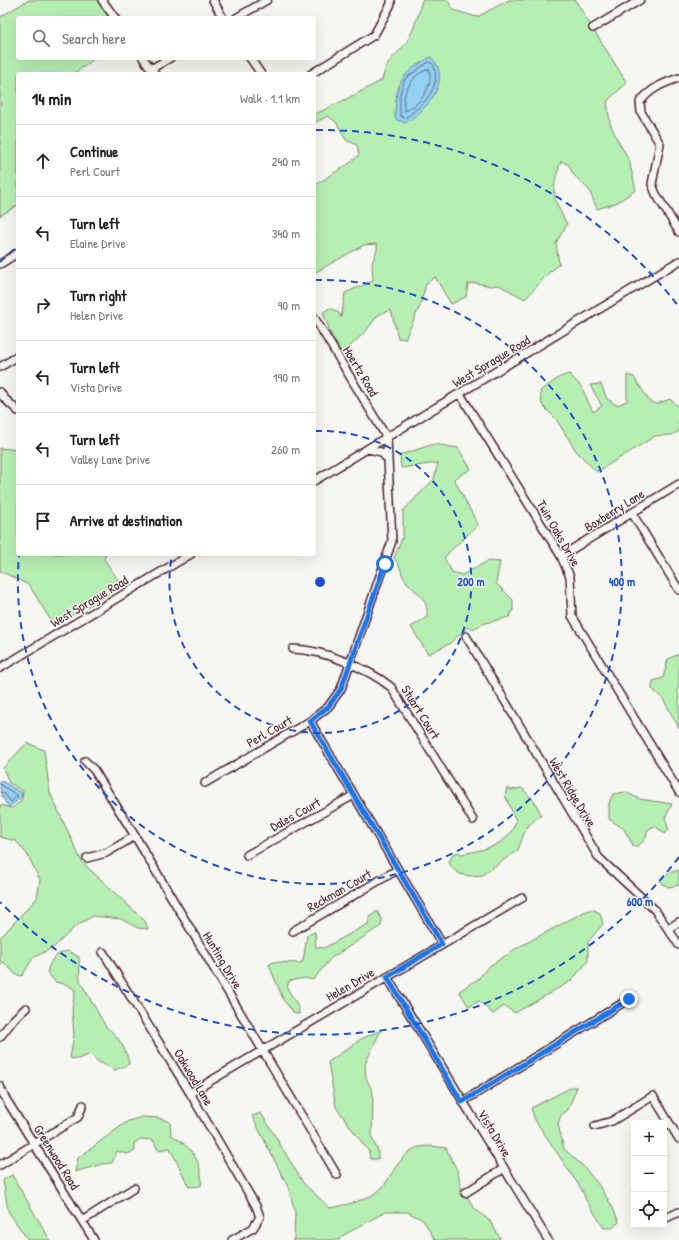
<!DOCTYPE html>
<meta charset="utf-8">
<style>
:root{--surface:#fff;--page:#f6f6f6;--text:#222;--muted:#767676;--line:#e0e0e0}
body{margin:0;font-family:"Patrick Hand",sans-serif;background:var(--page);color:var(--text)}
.controls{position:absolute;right:12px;bottom:12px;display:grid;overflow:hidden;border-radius:4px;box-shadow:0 4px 16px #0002}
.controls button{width:36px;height:36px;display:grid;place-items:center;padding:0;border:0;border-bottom:1px solid var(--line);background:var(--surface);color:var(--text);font:20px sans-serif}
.stop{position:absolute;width:12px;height:12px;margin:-9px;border:3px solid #1a73e8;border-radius:50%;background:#fff}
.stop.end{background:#1a73e8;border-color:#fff;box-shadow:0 1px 4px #0008}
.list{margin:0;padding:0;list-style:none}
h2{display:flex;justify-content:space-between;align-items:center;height:52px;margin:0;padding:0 16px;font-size:17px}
h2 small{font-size:13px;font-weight:400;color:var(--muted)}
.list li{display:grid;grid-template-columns:26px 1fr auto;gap:12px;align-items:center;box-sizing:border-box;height:72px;padding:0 16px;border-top:1px solid var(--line)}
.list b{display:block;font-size:15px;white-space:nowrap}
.list p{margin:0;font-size:13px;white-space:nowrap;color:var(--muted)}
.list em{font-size:13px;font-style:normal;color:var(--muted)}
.icon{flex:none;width:22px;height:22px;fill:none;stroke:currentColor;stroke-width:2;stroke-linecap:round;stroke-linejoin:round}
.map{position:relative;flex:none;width:679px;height:1240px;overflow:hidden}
.search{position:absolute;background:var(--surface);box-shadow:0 4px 16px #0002;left:16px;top:16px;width:300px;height:44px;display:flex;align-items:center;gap:10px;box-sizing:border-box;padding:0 14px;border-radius:4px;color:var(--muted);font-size:15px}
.panel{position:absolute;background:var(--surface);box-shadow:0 4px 16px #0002;left:16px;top:72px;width:300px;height:484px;border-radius:4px}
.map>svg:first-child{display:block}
.green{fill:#b6efb2;stroke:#80876e}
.water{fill:#92d1f3;stroke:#758aa3}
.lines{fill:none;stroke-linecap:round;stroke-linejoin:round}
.shore{stroke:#67667b;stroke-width:1}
.minor-casing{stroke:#4a1f2b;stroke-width:10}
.minor{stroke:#f6f6f2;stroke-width:7}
.route{stroke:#1a73e8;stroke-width:5}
.ring{fill:none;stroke:#1d4ed8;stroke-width:2;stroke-dasharray:7 5}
.labels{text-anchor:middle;stroke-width:3;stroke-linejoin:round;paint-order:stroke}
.street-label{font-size:13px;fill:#4a1f2b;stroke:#f6f6f2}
.centre{fill:#1d4ed8;stroke:#f6f6f2;stroke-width:2}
.ring-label{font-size:12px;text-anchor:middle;font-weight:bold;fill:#1d4ed8;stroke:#f6f6f2;stroke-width:3;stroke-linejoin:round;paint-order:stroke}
</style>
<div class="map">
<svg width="679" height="1240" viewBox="0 0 679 1240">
<rect width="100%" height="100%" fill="#f6f6f2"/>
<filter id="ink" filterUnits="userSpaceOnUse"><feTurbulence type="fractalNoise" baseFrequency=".025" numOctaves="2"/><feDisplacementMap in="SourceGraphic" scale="8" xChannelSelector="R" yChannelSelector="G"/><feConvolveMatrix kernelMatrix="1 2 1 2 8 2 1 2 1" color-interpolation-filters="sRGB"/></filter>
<g filter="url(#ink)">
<path class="green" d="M29,0H98L111,18H18V58H95L74,74H18V205L0,216V17Z
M422,0H448L453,10L477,17L509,0H575L627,83L607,101L610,123L617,139L629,160L636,190L616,203L597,209L589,190L573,174L569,165L561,161C551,192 551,195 567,224L556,243L559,264C546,274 536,288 525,299L499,285L490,286L476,283L468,284L466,297L451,304L435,277L426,284L420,306L405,339L398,338L391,310L378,315L366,331L346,350L341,352L330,332L323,312L330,308L339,313L341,318L345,293L373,281L372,263L377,250V244L364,245L314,273V186L350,163L359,155L357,145L346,140L336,122L328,116L314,123V115C337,103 360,93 382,80C388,55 399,56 409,38C415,26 419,13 422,0Z
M569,374L581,386L593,412L602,406L590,385L601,384L607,399L617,405L627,401V375L634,377L650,402L657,404L670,399L679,407V431L672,435L655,436L597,472L576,451L556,419L542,405L540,391L560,377Z
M434,444L458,448L471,469L454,479L478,525L450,551L444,558L452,572L462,575L488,561L500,562L496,583L513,600V610L509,617L485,623L473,629L468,627L449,644L428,654L411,627L427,617C429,597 416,594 406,581C400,574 402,567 394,558L403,536V511L434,479L438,463L401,468L400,455Z
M0,448L18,450V554H106L104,559L122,586L54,626L29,585L0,571Z
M679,654V684L677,692L679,694V728L663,699L652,689L653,681L663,678L668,659Z
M27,743L44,750L50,793L82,862L145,921L148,929L138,928L121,919L93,916L76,926L54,947L33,958L22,976L15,974L4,962L0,965V938L37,898L40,880L27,854L16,841L0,837V805L12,808L22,800L23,791L9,783L3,768Z
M507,788L511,790L522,788L534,801L541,814L526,828L518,850L482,875L470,876L460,874L452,868L449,862L453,854L458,852L461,854C483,850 509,846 516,821L505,795Z
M625,792L640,799L672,804L665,818L669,830L665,834L655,826L647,830C647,840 643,843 634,847L624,829L609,819V803L613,794Z
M679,870V885L669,887L662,884L660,881L668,873Z
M592,909L600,913L603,924L588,942V961L571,981L515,1013L504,1006L493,1014L479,1001L469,1007L459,991L478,979L488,967L517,948L584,912Z
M377,911L382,920L381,926L331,958L313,980L305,978L289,981L287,988C292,997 299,1004 299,1014H295L284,1001L269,965L273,962L300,963L303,961L307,935L315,932L316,947L324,948L368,924L370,917Z
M68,951L79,957L80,981L106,1027C118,1035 127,1050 129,1064L115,1070L97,1061L91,1054L78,1059L70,1058L74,1035L72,1010L75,990L68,985L55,982L47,972C51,959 55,954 68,951Z
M381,1030L365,1064L366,1078L373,1092L372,1138L378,1151V1159H370L369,1152L336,1107L328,1062L361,1039Z
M572,1087H577L568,1110L561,1115L558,1124L564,1149L582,1165L598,1184L612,1206L619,1222L612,1228H604L586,1200L582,1190L535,1120L531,1108Z
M261,1113L304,1184L330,1208C346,1205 369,1200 382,1188C386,1184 389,1177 392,1173C409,1147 415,1143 446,1148L457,1170L461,1186L474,1208L490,1221L501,1240H435L423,1220L407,1212H385L344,1235L339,1240H292L294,1239L295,1212L289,1189L252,1116Z
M142,1117L159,1118L170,1122L171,1135C190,1145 204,1163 201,1186L189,1187L170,1148L158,1150L153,1140L141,1139L134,1143L135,1151L127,1154L117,1151L112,1163L102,1164L75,1172L78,1158L128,1121Z
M12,1175L50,1240H28L8,1211L3,1180Z"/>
<path class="water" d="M431,57C454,80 426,111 405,123L395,119C395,84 400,73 431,57Z
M0,780L22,793L21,798L9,807C1,798 0,792 0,780Z"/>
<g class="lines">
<path class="shore" d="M429,62L433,64C442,87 425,103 408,116L404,118L400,116V94L405,79Z
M429,69C435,84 419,107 405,111C399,96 413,72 429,69Z
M0,784L18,796L11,802L4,793L0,792"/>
<defs>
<path id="minor" d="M102,0L115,18
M213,0L223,18
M236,18L267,0
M593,28L640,0
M143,58L155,74
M250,58L261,74
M151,69L170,58
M311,74L374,35L391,4V0
M679,78C663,83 650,89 640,102L641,112L660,144L652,184L656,194L679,232
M0,264L18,253
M0,367L18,356
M0,392L4,398L18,411
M460,394L561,556L570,577L572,616L679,792
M368,449L381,452L388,460
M314,481L679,261
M632,513L679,590
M561,556L679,484
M466,636L599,858L655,910L679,945
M293,649C324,650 367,668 391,687L473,820
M0,668L191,554
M310,721L442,944
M85,761L94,770L135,836L337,1175
M205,783L310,721L328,707L341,689L392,541L387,438L314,317
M247,855L354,795
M87,858L106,853L135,836
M669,928L679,922
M293,931L397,870
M103,952L190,1093L256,1206L260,1217L253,1228L232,1240
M387,977L548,1240
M0,1037L13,1020L26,1008
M0,1086L4,1096L94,1240
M190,1093L522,898
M462,1102L629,999
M595,1126L612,1121L653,1096L679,1139
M0,1165L78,1117L83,1105
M465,1193L503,1169
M664,1219L679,1212
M82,1221L134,1188"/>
</defs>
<use href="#minor" class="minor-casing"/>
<use href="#minor" class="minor"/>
</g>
</g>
<g class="lines" filter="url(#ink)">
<path class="route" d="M385,564L341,689L328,707L310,721L442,944L387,977L462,1102L629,999"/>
</g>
<g class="ring">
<path d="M315 431A151 151 0 1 1 172 554"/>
<path d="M315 280A302 302 0 1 1 19 556"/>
<path d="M679 857A452 452 0 0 1 0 902M0 262A452 452 0 0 1 18 246M316 130A452 452 0 0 1 679 307"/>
</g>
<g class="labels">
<g class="street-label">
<text transform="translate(491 361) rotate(-31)" y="5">West Sprague Road</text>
<text transform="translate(361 371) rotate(59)" y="5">Hoertz Road</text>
<text transform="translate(614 510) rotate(-32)" y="5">Boxberry Lane</text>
<text transform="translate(559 533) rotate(60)" y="5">Twin Oaks Drive</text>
<text transform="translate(89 601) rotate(-31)" y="5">West Sprague Road</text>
<text transform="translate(421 712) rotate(58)" y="5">Stuart Court</text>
<text transform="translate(269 731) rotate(-30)" y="5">Perl Court</text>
<text transform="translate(573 792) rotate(59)" y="5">West Ridge Drive</text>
<text transform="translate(295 814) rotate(-29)" y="5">Dales Court</text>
<text transform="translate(339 890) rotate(-30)" y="5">Reckman Court</text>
<text transform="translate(223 960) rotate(59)" y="5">Hunting Drive</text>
<text transform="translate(350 984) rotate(-30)" y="5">Helen Drive</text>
<text transform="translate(194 1077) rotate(59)" y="5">Oakwood Lane</text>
<text transform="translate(495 1133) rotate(59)" y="5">Vista Drive</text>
<text transform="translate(57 1157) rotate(58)" y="5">Greenwood Road</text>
</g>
</g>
<circle cx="320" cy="582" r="6" class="centre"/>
<g class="ring-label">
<text x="471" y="586">200 m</text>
<text x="622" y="586">400 m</text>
<text x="640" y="906">600 m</text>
</g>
</svg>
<div class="controls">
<button>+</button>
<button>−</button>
<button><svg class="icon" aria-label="locate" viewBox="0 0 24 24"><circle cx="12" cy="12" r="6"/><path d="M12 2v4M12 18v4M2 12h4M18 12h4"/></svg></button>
</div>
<div class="stop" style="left:385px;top:564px"></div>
<div class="stop end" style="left:629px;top:999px"></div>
<div class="search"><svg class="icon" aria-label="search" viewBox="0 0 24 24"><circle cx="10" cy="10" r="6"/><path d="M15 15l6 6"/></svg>Search here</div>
<section class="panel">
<h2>14 min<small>Walk · 1.1 km</small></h2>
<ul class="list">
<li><svg class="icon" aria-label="ahead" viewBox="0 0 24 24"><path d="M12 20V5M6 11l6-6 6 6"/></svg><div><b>Continue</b><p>Perl Court</p></div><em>240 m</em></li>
<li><svg class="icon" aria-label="left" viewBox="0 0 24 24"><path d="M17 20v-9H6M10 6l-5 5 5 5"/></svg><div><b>Turn left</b><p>Elaine Drive</p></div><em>340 m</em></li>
<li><svg class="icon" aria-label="right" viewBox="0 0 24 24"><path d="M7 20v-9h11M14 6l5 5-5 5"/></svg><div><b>Turn right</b><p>Helen Drive</p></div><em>90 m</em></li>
<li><svg class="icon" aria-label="left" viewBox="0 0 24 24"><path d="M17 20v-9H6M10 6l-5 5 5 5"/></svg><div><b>Turn left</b><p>Vista Drive</p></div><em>190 m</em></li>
<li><svg class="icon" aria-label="left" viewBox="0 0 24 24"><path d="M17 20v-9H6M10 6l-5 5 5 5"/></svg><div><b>Turn left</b><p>Valley Lane Drive</p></div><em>260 m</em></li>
<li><svg class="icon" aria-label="arrive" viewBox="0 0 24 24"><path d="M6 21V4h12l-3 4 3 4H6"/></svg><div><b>Arrive at destination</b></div></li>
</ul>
</section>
</div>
